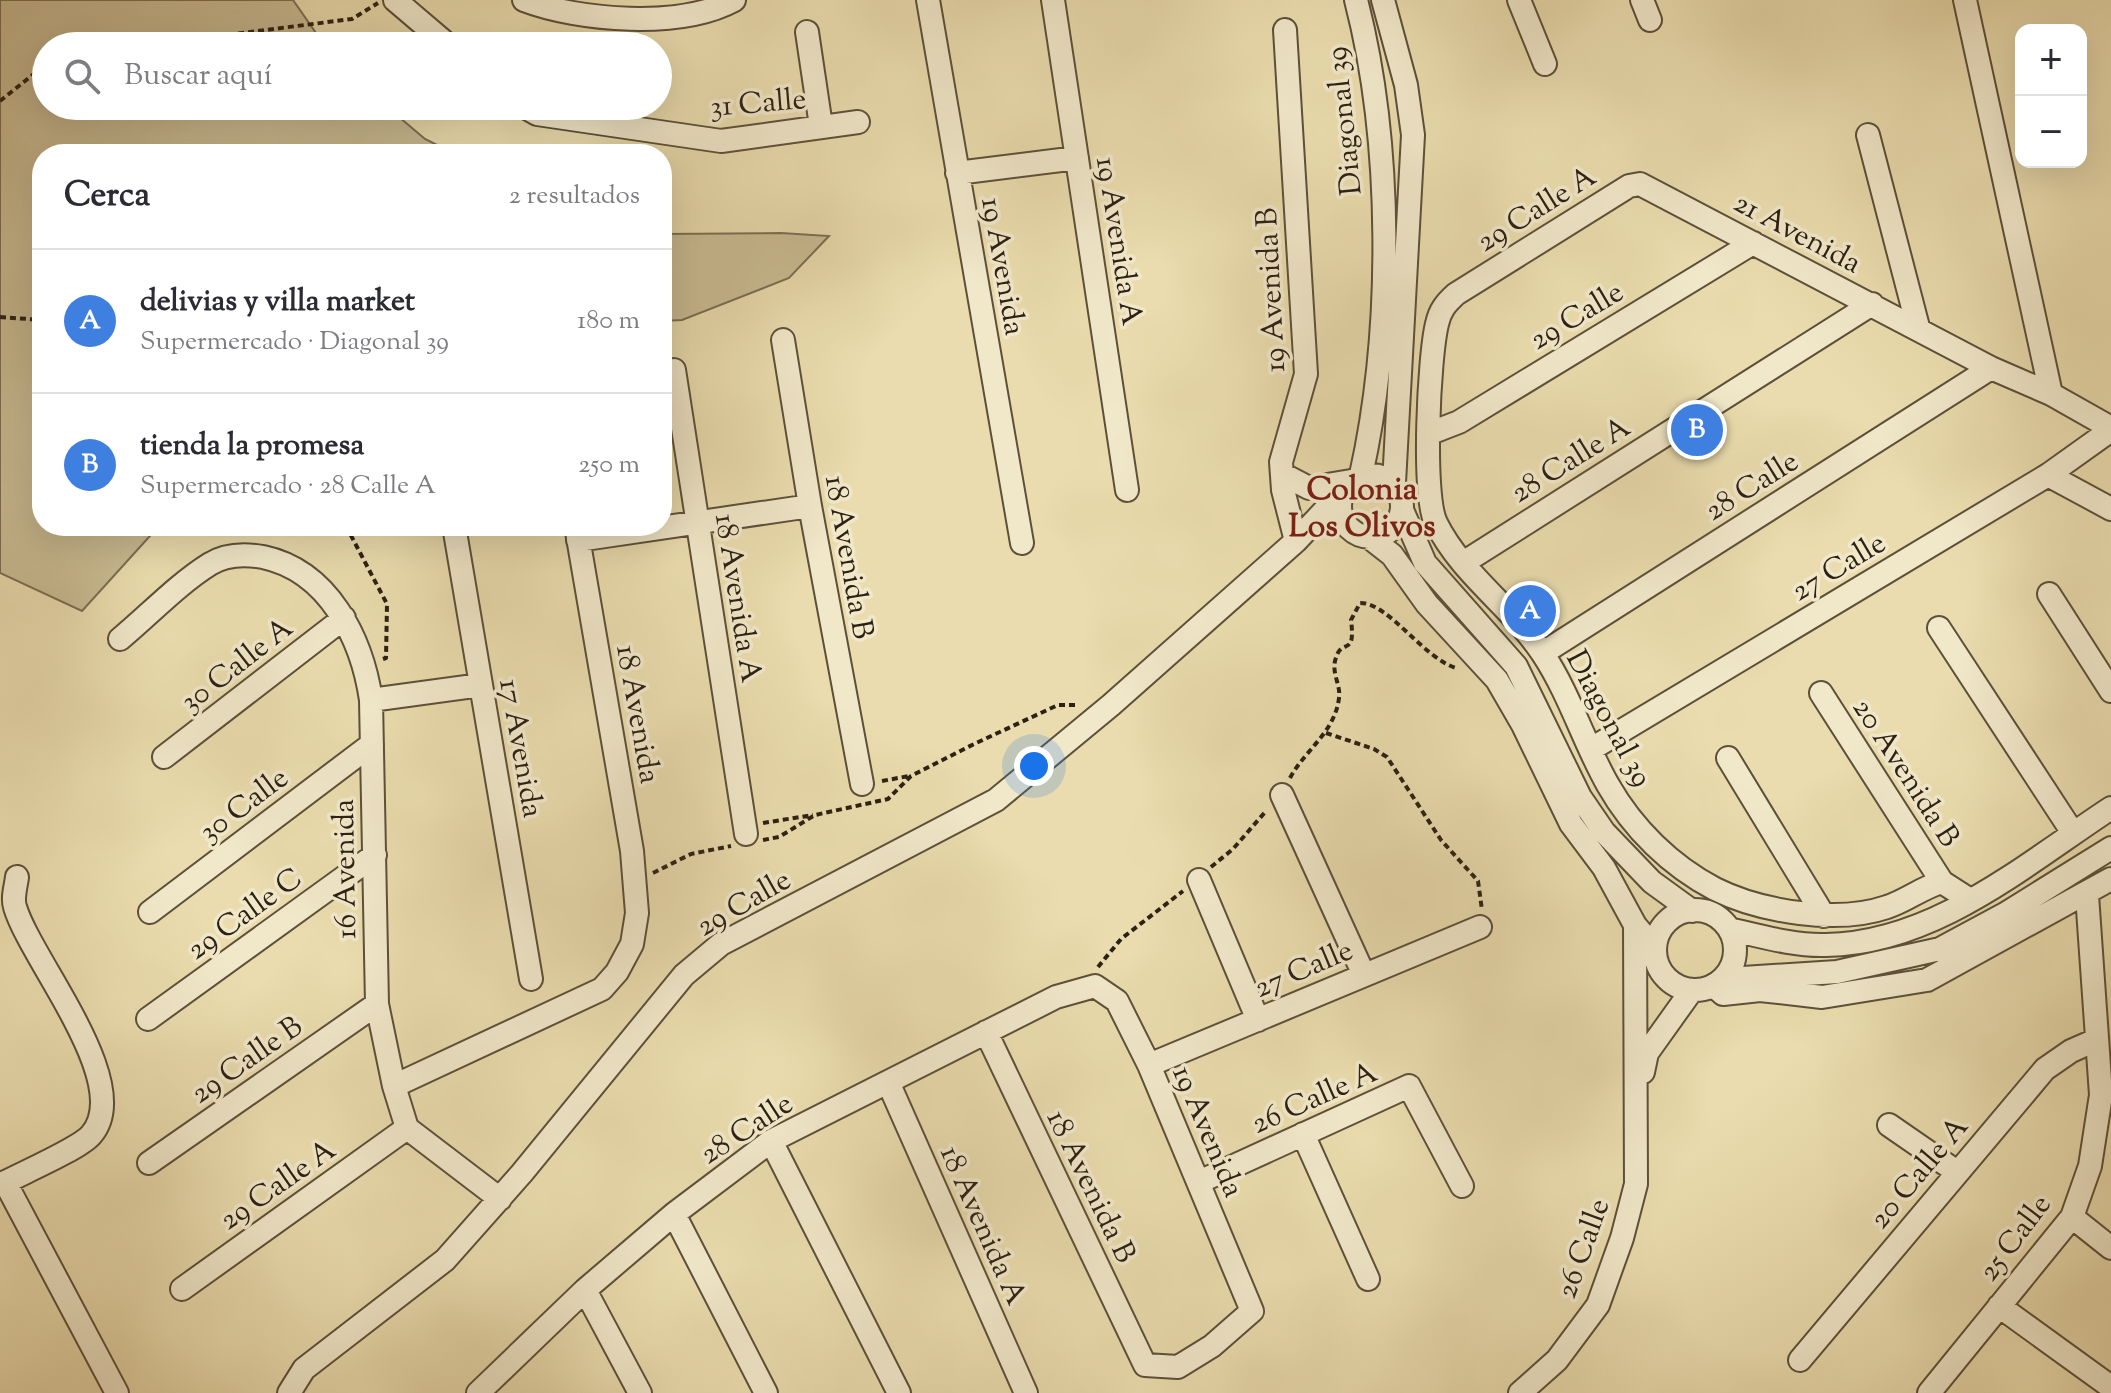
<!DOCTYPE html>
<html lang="es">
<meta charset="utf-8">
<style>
:root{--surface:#fff;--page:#f2f2f3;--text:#2b2b33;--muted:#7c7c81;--line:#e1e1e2;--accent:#0b8043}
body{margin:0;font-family:"Sorts Mill Goudy",serif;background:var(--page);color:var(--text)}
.controls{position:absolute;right:24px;top:24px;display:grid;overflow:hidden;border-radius:16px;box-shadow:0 8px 32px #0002}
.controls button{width:72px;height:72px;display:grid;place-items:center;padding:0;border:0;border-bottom:2px solid var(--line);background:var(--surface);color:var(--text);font:40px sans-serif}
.you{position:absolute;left:1034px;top:766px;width:28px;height:28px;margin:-20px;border:6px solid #fff;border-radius:50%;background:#1a73e8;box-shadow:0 0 0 12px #1a73e833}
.badge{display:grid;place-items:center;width:52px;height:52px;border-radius:50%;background:var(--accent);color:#fff;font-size:26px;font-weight:700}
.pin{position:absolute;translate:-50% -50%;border:4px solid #fff;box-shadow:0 2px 8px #0006}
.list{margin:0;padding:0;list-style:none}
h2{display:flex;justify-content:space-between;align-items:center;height:104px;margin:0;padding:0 32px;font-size:34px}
h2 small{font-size:26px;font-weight:400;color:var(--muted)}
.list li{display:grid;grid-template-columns:52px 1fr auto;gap:24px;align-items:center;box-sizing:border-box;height:144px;padding:0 32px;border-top:2px solid var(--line)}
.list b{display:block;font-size:30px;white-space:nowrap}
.list p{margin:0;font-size:26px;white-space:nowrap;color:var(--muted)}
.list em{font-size:26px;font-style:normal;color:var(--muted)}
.icon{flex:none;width:44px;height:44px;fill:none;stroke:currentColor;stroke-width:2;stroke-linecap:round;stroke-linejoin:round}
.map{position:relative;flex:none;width:2111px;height:1393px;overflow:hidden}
.search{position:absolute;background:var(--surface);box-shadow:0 8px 32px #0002;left:32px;top:32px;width:640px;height:88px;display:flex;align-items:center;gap:20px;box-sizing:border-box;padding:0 28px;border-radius:44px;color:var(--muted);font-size:30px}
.panel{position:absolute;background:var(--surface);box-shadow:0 8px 32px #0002;left:32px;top:144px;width:640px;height:392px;border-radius:32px}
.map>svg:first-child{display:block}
.green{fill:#cabc94;stroke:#7b6e54;stroke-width:2}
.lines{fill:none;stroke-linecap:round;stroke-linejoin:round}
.minor-casing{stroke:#5c503a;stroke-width:26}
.path{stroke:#2c2114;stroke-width:4;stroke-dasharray:6 4;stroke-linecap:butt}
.minor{stroke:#f1e8ca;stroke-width:22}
.labels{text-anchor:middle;stroke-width:7;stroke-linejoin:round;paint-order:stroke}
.street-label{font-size:30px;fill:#2c2114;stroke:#f1e8ca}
.neighbourhood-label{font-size:32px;font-weight:bold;fill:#7a1f14;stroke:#f1e8ca}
</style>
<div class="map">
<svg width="2111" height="1393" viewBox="0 0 2111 1393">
<rect width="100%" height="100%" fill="#eadcae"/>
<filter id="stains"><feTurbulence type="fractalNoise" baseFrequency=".0025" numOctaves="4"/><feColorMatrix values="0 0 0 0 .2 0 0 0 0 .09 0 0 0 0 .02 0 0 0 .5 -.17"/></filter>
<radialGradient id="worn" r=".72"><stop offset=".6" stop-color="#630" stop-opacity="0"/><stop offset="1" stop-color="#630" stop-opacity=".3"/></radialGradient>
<path class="green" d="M0,0H293L325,46H46V106H386L425,139L455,154H42V526H159L82,611L0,573Z
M781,233L829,236L789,278L682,320L662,321V234Z"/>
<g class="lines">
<defs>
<path id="minor" d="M395,0L449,46
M524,0C579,21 681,29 734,0
M928,0L1022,543
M1053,0L1127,490
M1356,0C1393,143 1393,331 1361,475
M1383,0L1406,85L1413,135L1394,483
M1519,0L1545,64
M1642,0L1650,20
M1965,0L2051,394
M1285,30L1306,374L1281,462L1283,490L1296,541
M807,32L821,126
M523,106L537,114L721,141L858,122
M1868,135L1918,327
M957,173L1077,158
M783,340L810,506L862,784
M674,370L746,834
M1428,434L1459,422L1753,243
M1282,474L1309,488L1351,481
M1340 506a31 31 0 1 1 62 0a31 31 0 1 1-62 0Z
M2048,475L2111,509
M1402,510L1425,563L1516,666L1580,797L1604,832L1652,882L1692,911
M454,526L531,979
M1369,537L1392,555L1427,604L1497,680L1523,725L1571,824L1604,868L1635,925L1655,949
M578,540L810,506
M1463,563L1872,304
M2049,594L2111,691
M1939,628L2073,833
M120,639C149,615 178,584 210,564C226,554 246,554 263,557C329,571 362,639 371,700L377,1004L394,1086L407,1128L500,1199
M1543,653L1991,368
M1821,693L1942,882L1970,900
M371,700L481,685
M1593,748L2048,475L2111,430
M164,757L344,618
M1728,758L1824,916
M1282,795L1364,975
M1199,880L1258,1020
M1942,882C1923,887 1906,901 1887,907C1838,924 1761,912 1715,889C1671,866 1633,829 1608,785C1584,743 1570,695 1543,654C1512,607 1461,574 1436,523C1422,495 1429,356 1437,324C1440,310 1446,303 1456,294L1629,186L1640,184L1991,368L2051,394L2111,428
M1655 950a40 40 0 1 1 80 0a40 40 0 1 1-80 0Z
M150,912L372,744
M1729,929C1760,936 1794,946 1826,945C1935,943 2024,865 2111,808
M1743,978L1837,972L1940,949L2005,914L2111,848
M1714,986L1723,994L1760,990L1822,997L1927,980L2111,879
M148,1019L375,855
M1149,1065L1480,927
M1643,1072L1647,1053L1692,990
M888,1082L1026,1393
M394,1086L602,989L617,972L632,944L637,913L632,851L576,526
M1889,1125L1957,1172
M1303,1134L1368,1279
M771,1141L899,1393
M149,1163L377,1004
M5,1182L117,1393
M1199,1182L1409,1086L1462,1186
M0,1185C20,1174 79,1149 91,1135C136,1084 31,961 15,907C12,898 16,886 17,877
M674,1214L766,1393
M2072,1217L2111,1248
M182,1289L407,1128
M585,1290L640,1393
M1999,1306L2111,1387
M1800,1360L2045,1069L2071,1051L2096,1040
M289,1393L304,1369L445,1260L522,1173L684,975L721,944L996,800L1111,705L1296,541L1343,491
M478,1393L585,1290L674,1214L771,1141L1056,997L1095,986L1117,1001L1149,1065L1252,1311L1212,1346L1178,1367L1145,1365L986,1032
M1520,1393L1557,1360L1598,1305L1622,1238L1636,1184L1635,925
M1929,1393L2072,1217L2090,1166L2101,1095L2087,895"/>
</defs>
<use href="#minor" class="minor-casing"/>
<path class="path" d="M139,46L352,19L378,3
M0,101L35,73L46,70
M0,317L42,320
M346,526L387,604L386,658L383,659
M1326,733L1374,749L1387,757L1441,840L1478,881L1482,910
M1290,778C1305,750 1335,732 1339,698C1341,686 1332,674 1335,661C1341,635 1356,660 1351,620L1360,603C1388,602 1423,658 1456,668
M882,781L909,776
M763,823L813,815
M763,840L779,837L815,815L888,799L911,776L974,744L1058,705H1077
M1211,867L1233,849L1266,811
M653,873L691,854L731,846
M1098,967L1121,939L1183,891"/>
<use href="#minor" class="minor"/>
</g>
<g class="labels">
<g class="street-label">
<text transform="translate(758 102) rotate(-5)" y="10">31 Calle</text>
<text transform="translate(1343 121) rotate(-96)" y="10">Diagonal 39</text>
<text transform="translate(1536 208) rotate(-32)" y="10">29 Calle A</text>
<text transform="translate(1798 232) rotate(28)" y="10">21 Avenida</text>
<text transform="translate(1120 241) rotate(81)" y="10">19 Avenida A</text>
<text transform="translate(1004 266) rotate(80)" y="10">19 Avenida</text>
<text transform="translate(1270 290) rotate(-93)" y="10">19 Avenida B</text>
<text transform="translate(1576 315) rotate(-31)" y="10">29 Calle</text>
<text transform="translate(1570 459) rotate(-32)" y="10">28 Calle A</text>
<text transform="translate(1751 485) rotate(-32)" y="10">28 Calle</text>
<text transform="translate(850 557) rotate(80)" y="10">18 Avenida B</text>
<text transform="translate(1838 566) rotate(-31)" y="10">27 Calle</text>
<text transform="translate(739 598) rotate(81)" y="10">18 Avenida A</text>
<text transform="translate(236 664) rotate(-38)" y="10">30 Calle A</text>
<text transform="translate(639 714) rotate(80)" y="10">18 Avenida</text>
<text transform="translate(1610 718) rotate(62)" y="10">Diagonal 39</text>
<text transform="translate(522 748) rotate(80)" y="10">17 Avenida</text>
<text transform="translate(1907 772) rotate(57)" y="10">20 Avenida B</text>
<text transform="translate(243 804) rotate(-37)" y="10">30 Calle</text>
<text transform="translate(344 869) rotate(-91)" y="10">16 Avenida</text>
<text transform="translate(743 902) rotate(-30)" y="10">29 Calle</text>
<text transform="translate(244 913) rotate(-36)" y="10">29 Calle C</text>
<text transform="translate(1303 968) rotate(-23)" y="10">27 Calle</text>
<text transform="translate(246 1059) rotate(-35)" y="10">29 Calle B</text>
<text transform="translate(1314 1097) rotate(-24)" y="10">26 Calle A</text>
<text transform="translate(746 1128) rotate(-33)" y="10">28 Calle</text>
<text transform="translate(1209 1131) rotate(67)" y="10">19 Avenida</text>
<text transform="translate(1918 1172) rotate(-50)" y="10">20 Calle A</text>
<text transform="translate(277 1184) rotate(-35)" y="10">29 Calle A</text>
<text transform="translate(1092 1186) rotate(64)" y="10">18 Avenida B</text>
<text transform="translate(984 1225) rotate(66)" y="10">18 Avenida A</text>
<text transform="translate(2014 1237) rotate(-53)" y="10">25 Calle</text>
<text transform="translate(1582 1248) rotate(-70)" y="10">26 Calle</text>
</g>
<g class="neighbourhood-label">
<text x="1362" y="499">Colonia<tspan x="1362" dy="37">Los Olivos</tspan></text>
</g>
</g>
<rect width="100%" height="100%" filter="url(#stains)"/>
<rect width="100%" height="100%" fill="url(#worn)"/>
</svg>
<div class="controls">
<button>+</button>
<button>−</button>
</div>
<div class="you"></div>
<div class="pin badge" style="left:1530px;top:611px;background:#3f7fe0">A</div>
<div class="pin badge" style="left:1697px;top:430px;background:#3f7fe0">B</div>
<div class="search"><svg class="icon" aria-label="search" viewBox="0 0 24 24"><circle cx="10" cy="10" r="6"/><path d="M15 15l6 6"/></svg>Buscar aquí</div>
<section class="panel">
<h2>Cerca<small>2 resultados</small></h2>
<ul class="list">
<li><span class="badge" style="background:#3f7fe0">A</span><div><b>delivias y villa market</b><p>Supermercado · Diagonal 39</p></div><em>180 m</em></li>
<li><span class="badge" style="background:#3f7fe0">B</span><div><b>tienda la promesa</b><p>Supermercado · 28 Calle A</p></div><em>250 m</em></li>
</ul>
</section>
</div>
